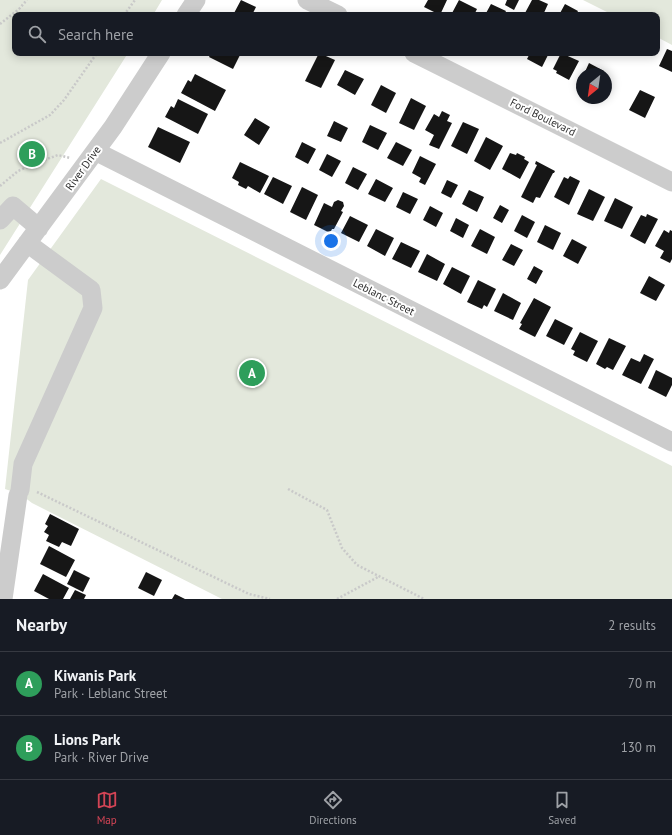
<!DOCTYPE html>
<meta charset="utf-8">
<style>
:root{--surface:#171b24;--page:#20242c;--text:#f1f3f6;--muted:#9ea1a6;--line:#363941;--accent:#d34455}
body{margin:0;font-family:"PT Sans",sans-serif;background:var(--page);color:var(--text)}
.compass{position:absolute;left:576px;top:68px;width:36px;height:36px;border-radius:50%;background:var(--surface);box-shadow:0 2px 10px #0003;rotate:209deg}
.you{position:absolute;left:331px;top:241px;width:14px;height:14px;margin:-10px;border:3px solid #fff;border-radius:50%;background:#1a73e8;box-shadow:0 0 0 6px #1a73e833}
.badge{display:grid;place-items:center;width:26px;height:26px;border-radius:50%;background:var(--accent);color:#fff;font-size:13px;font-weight:700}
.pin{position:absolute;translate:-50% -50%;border:2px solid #fff;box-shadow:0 1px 4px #0006}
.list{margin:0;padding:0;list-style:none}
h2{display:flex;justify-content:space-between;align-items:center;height:52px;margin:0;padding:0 16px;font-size:17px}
h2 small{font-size:13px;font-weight:400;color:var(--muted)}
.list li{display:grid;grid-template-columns:26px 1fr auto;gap:12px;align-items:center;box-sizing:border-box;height:64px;padding:0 16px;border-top:1px solid var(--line)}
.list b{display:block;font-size:15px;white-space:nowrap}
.list p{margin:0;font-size:13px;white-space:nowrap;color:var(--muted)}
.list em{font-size:13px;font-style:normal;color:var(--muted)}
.icon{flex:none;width:22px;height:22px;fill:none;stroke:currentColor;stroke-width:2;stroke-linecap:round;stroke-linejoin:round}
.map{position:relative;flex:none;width:672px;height:599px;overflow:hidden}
.search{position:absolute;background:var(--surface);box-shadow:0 2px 10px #0003;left:12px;right:12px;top:12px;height:44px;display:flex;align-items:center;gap:10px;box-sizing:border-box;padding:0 14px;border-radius:8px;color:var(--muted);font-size:15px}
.sheet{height:180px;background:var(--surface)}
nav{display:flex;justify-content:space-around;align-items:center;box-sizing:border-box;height:56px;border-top:1px solid var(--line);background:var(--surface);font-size:11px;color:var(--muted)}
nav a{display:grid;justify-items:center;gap:2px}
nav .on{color:var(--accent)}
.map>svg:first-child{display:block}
.green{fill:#e3e8dc}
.building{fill:#161616}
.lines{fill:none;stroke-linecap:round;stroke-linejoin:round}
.path{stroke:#c9c9c9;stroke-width:2.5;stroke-dasharray:2 2;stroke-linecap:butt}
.minor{stroke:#ccc;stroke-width:19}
.labels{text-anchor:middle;stroke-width:4;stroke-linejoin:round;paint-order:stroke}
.street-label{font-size:11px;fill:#2f2f2f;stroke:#fff}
</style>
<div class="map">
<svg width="672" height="599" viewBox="0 0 672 599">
<rect width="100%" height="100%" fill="#fff"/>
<path class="green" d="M0,0H162L153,15H15V53H128L0,255Z
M583,0H672V45L657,37V15H613Z
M101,179L672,466V599H222L32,503L20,494L5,489L28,280Z"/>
<path class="building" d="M241,0L256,7L252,15H233Z
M428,0H447L440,15L424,7Z
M459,0L477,9L474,15H451Z
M507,0H519L514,10L505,5Z
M532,0H539L548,4L543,15H529L525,13Z
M491,4L506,11L504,15H485Z
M565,4L578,11L576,15H559Z
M667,49L672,51V72L659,66Z
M211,53H241L233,69L209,57Z
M319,53L335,60L321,88L305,81Z
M530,53H549L542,67L527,59Z
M561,53L579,61L569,80L556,73L557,71L553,69Z
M589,63L604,71L603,74H584Z
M345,70L364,79L355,95L337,85Z
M195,74L226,90L215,111L181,93L188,80L191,82Z
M381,85L396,93L386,113L371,105Z
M640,90L655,97L645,118L629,110Z
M411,98L426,106L414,130L399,123Z
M178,99L208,114L198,134L165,117L171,106L174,108Z
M442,111L450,115L447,121L452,123L439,149L429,145L434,135L425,130L434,114L439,117Z
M255,118L270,127L259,145L244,135Z
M334,121L348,128L341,142L327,136Z
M463,122L479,129L467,154L451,146Z
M370,125L387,133L378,150L362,142Z
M158,127L190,142L180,163L148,147Z
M486,137L503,146L490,170L474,161Z
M302,142L316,149L308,164L295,157Z
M396,142L412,150L403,166L387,158Z
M510,153L516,155L517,153L525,157L524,159L529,162L520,179L502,169Z
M327,154L341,161L332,177L319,170Z
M420,156L436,164L425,185L419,182L421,178L412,173Z
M536,161L555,171L554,173H553L540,198L536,197L533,203L521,197L537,165L535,164Z
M240,162L269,176L260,193L248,186L246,189L238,185L239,182L232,178Z
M353,167L367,174L358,190L345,183Z
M570,176L580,181L569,205L554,197L564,177L568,179Z
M273,177L292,186L283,204L264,194Z
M376,179L393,188L385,202L368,194Z
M447,180L458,185L451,198L441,193Z
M302,187L318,195L306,220L290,212Z
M589,189L605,197L593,221L577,214Z
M469,190L484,197L477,212L462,204Z
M403,192L418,199L410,214L396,207Z
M615,198L633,207L622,229L604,221Z
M338,200L343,202L344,206L341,211L343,212L334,229H332L330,233L314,225L324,203L332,207L334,202Z
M500,205L509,210L502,223L493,218Z
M430,206L443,213L436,227L423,220Z
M647,214L658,219L645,244L630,236L641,215L646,217Z
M522,215L535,222L527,238L514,231Z
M350,216L368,225L359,242L341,233Z
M456,218L469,225L463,238L450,231Z
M545,225L561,233L553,250L537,242Z
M376,229L394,238L385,256L367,246Z
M480,229L495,237L487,254L471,246Z
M664,230L669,233L670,230L672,231V259L670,263L660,258L664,251L655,246Z
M572,239L587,247L578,264L563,256Z
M401,242L420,251L411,268L392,259Z
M511,244L523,250L514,266L502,260Z
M427,254L445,264L437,281L418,272Z
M534,266L543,271L536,284L527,279Z
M452,267L470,276L461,294L443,284Z
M649,276L665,285L656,301L640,293Z
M478,280L496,289L487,307L484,305L482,309L467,302Z
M503,293L521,303L513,320L494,311Z
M534,298L551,307L535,337L519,329L522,324L520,323Z
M555,319L573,328L564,345L546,336Z
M580,332L598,341L587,362L573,355L575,351L571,349Z
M609,338L626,346L613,370L607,367L605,369L596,364Z
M644,354L654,359L641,384L622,375L631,358L640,362Z
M656,370L672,378V385L666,397L648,388Z
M50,514L79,529L71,546L62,542L59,547L46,541L49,535L44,532L48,526L45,524Z
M49,546L75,560L66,577L40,564Z
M74,570L90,578L83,592L67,584Z
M146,572L162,580L154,596L138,588Z
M43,574L69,588L63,599H49L34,591Z
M75,590L86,595L84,599H70Z
M175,594L185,599H172Z"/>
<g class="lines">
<path class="path" d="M124,15L135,0
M0,24L19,9L27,0
M0,143L50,115L64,100L97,53
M0,186L18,171L39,162L58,155L70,158
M288,489L327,510L342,548L357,565L424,599
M37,492L249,594L270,599
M337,599L378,577"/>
<path class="minor" d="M307,0L338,15
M186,15L196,0
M414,53L672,182
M95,151L672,442
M0,220L13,206L39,228
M0,280L113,127L161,53
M20,490L23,464L93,308L91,290L27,243
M3,599L18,495"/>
</g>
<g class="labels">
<g class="street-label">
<text transform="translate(543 117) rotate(26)" y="4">Ford Boulevard</text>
<text transform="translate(83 168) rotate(-54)" y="4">River Drive</text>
<text transform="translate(384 297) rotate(27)" y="4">Leblanc Street</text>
</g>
</g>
</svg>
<svg class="compass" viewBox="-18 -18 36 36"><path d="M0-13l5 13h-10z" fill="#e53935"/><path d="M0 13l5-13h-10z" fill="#9ea1a6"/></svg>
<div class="you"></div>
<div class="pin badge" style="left:252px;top:373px;background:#2e9e5b">A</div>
<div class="pin badge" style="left:32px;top:154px;background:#2e9e5b">B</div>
<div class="search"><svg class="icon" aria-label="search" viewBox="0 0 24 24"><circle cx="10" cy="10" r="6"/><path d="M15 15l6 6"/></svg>Search here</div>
</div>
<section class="sheet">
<h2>Nearby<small>2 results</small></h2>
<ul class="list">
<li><span class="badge" style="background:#2e9e5b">A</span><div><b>Kiwanis Park</b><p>Park · Leblanc Street</p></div><em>70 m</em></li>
<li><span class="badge" style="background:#2e9e5b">B</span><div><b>Lions Park</b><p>Park · River Drive</p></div><em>130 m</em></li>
</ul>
</section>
<nav>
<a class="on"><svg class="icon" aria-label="map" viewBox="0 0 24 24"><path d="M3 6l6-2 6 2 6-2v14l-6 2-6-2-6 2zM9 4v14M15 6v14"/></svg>Map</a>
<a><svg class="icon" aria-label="directions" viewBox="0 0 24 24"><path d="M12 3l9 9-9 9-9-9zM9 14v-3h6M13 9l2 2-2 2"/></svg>Directions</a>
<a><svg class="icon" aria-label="saved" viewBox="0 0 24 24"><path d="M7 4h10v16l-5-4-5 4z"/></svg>Saved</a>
</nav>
